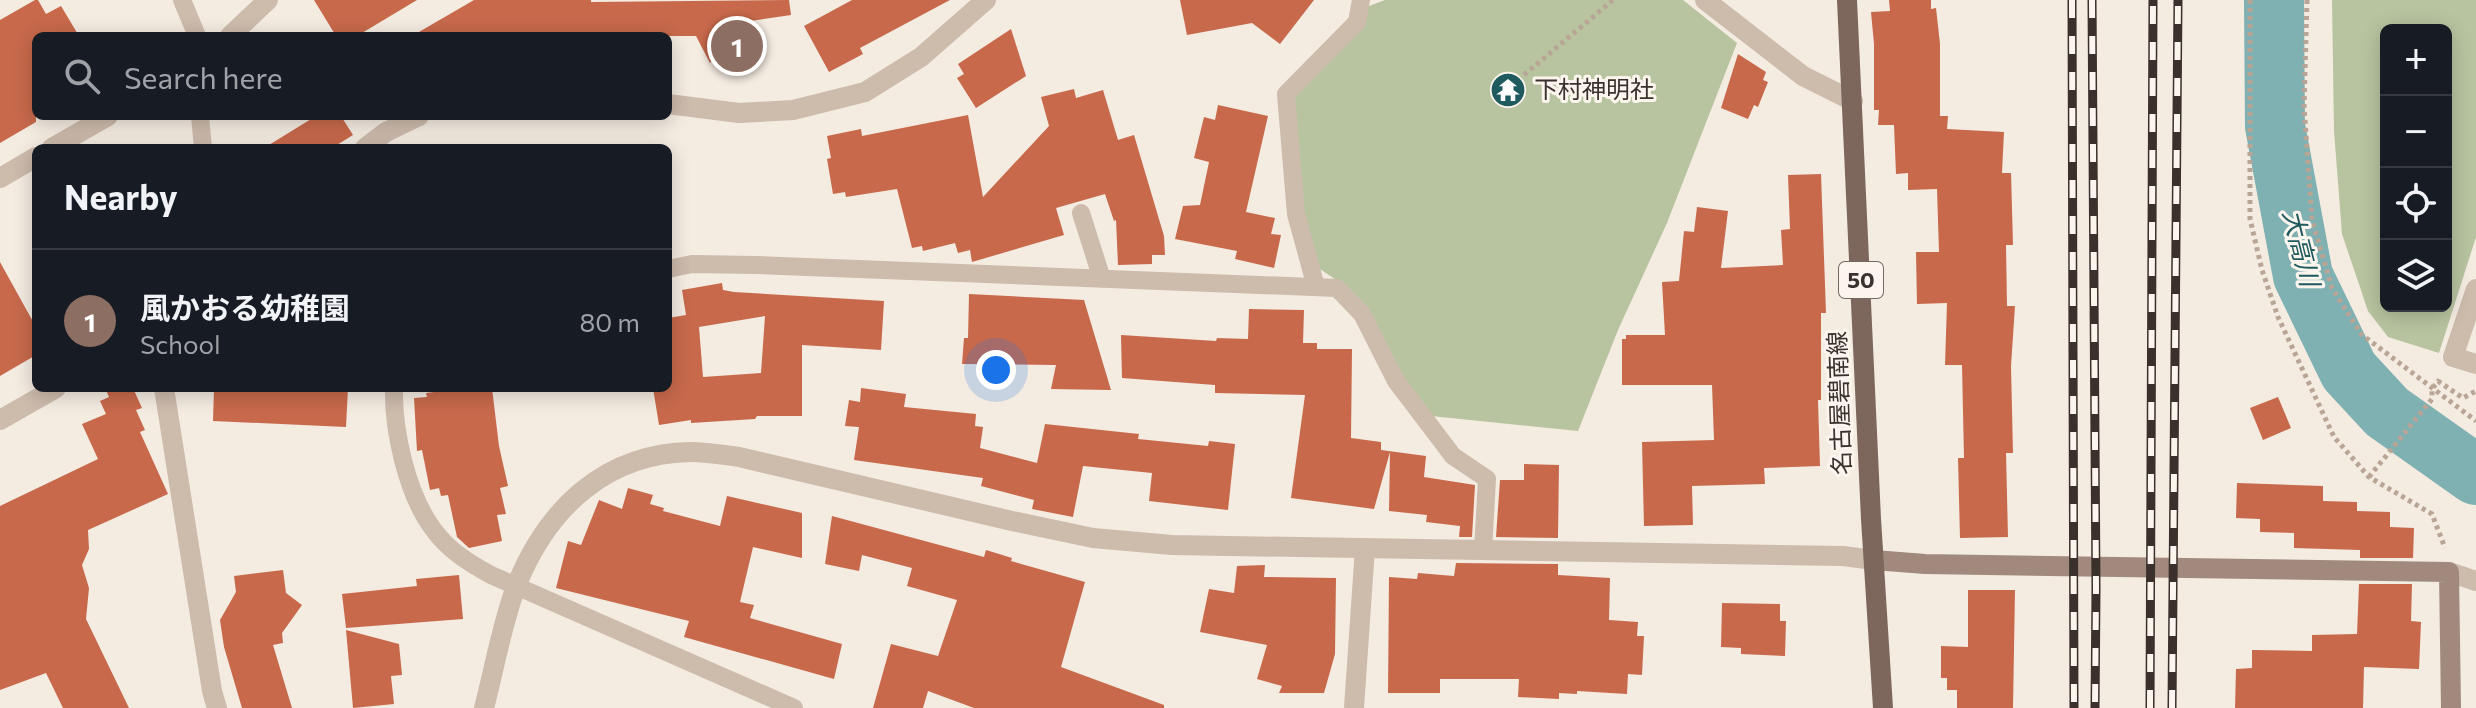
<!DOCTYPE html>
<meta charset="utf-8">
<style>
:root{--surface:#171b24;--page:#242831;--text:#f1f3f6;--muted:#9ea1a6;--line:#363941;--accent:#92aeb2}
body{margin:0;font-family:Commissioner,"Noto Sans JP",sans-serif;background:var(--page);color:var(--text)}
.controls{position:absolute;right:24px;top:24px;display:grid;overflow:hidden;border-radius:12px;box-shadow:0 4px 20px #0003}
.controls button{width:72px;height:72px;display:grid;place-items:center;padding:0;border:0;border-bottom:2px solid var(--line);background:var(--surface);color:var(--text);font:40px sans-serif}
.you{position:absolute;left:996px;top:370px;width:28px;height:28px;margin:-20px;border:6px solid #fff;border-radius:50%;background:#1a73e8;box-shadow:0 0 0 12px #1a73e833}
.badge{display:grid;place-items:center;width:52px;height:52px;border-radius:50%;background:var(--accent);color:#fff;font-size:26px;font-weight:700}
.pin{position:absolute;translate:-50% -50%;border:4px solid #fff;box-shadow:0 2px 8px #0006}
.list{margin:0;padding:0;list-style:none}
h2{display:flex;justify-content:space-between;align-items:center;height:104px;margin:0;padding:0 32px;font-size:34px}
h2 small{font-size:26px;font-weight:400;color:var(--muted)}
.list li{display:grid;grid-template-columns:52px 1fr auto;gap:24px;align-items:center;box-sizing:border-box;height:144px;padding:0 32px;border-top:2px solid var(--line)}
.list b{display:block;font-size:30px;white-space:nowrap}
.list p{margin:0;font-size:26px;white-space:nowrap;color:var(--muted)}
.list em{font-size:26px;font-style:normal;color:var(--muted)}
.icon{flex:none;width:44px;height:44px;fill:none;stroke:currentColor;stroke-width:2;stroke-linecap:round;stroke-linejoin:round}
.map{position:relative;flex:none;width:2476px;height:708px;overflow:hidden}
.search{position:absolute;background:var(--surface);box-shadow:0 4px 20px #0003;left:32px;top:32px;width:640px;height:88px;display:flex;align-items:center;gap:20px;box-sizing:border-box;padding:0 28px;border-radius:12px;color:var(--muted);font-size:30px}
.panel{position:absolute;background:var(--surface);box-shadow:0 4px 20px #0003;left:32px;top:144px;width:640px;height:248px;border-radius:12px}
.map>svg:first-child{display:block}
.green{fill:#b8c4a0;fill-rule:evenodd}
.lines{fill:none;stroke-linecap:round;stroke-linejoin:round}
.river{stroke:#7fb0b2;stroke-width:60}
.building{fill:#c8694b;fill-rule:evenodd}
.path{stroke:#b9a596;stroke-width:5;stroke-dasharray:4 4;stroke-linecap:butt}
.lane{stroke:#cdbbac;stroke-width:18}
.street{stroke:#cdbbac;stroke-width:20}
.secondary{stroke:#a18a7d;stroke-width:20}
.primary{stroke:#7d675c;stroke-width:20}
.rail-casing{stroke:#3b302b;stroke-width:9}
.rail{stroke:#fbf5ee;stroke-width:6;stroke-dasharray:18;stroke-linecap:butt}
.labels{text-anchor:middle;stroke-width:6;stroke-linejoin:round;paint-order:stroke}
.shield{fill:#fbf5ee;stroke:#756b66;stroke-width:2}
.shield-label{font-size:22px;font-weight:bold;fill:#3b302b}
.poi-label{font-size:24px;fill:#3b302b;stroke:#fbf5ee;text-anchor:start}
.street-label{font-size:24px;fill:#3b302b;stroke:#fbf5ee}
.water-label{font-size:26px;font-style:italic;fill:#1f5a5e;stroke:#fbf5ee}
</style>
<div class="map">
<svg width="2476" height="708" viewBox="0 0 2476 708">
<rect width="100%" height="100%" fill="#f4ebe1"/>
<path class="green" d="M1385,0H1683L1737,43L1667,223L1618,330L1578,431L1431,416L1402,379L1342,284L1317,267L1302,213L1292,97L1369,6Z
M2332,0H2476V237L2439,353L2388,337L2368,311L2342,234L2334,131ZM2386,30H2446V306H2386Z"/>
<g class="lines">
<path class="river" d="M2274,0L2275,126L2303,276L2349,371L2387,412L2476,475"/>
</g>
<path class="building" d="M35,0H38L46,14L61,6L79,36H36V122L0,143V20Z
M314,0H417L357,36H336Z
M474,0H591V2L789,0L791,15L731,24L727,39L710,63L696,36H412Z
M852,0H950L860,48L863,54L829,72L804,26Z
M1180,0H1314L1280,44L1252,23L1187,35Z
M1889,0H1931V9L1936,8L1940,44V116H1948L1947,129L2004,132L2002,173H2011L2013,245H2006L2007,306H2015L2011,366L2013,453H2006L2008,537L1960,538L1958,458H1964L1962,365H1945L1947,303L1917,304L1916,252H1939L1937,189L1908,190V173L1896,174L1894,125H1878L1879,110H1874V44L1871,12L1890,11Z
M1011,29L1026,76L976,108L957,78L964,74L958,64Z
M1738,54L1766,72L1763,80L1768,82L1758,107L1754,105L1748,119L1721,108Z
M1074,89L1076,98L1103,90L1118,140L1134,135L1164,236L1165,255H1152V264L1118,265L1116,220L1114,221L1105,194L1056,208L1064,235L972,262L970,250L958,253L955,243L923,251L922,246L912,248L897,189L846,197L845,192L833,194L827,159L831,158L827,136L861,129L862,136L968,115L983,197L1049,126L1041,97Z
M1218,105L1268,116L1246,212L1275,218L1271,234L1281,235L1274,268L1235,259L1237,251L1175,239L1183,206L1200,205L1209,162L1194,158L1204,117L1215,120Z
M316,116H341L353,135L332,148H264Z
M1821,174L1826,313H1821V400H1818L1820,466L1764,468L1765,484L1692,486L1693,525L1644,526L1642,442L1714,440L1712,385H1622V339H1626V335H1665L1662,282L1679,281L1684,231L1694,232L1697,207L1728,211L1721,268L1783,265L1781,230L1790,229L1788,175Z
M0,262L36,327V355L0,376Z
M722,283L723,290L734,292L884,301L881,350L802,345V416H757L755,419L691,423V420L659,425L653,388H668V318L686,315L682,290ZM765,316L761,373L703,377L699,327Z
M969,294L1084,300L1111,390L1051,389L1056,365L962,364L964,338H968Z
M1249,309L1304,310L1303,343H1317V349H1352L1351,438L1381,442V450L1426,456L1424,477L1475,485L1472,537H1459L1460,526L1426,522L1427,515L1389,511L1390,452L1374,509L1291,498L1305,395L1215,393V385L1122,378L1121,335L1216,341L1217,338L1248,339Z
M105,388H133L142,408L136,410L145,430L140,432L168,494L88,530L89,549L82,565L89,588L86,619L129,708H63L46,673L0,690V506L98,459L82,424L106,414L100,401L109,397Z
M214,388H348L346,427L213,421Z
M449,388H492L499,446L508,486L500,488L506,514L497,515L502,541L469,548L457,537L448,495L441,496L439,488L430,490L422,450L417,451L414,398L427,397L426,393L449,390Z
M861,388L906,394L904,407L976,414L975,426L983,427L980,448L1037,463L1045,424L1139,434L1138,439L1208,446L1209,441L1235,444L1228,510L1149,501L1152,473L1083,466L1073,517L1032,509L1034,500L981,486L983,478L854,460L859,427L845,426L849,400L860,402Z
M2278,397L2291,428L2263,440L2250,408Z
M1524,464L1559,465L1558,538L1496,537L1500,480H1524Z
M2237,483L2323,486V501L2357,502V511L2390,512V527L2414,528L2413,558H2360V550L2294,548V533L2260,532V519L2236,518Z
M628,488L653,495L650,504L664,508L663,511L720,526L727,496L802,513V558L753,547L740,602L754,605L750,618L842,644L834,679L684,637L689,621L556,588L568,541L581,545L599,500L622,509Z
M832,516L984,557L986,550L1012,558L1011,561L1085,582L1061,667L1164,705V708H974L928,691L923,708H873L891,644L938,656L957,600L907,586L912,568L862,555L859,571L825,564Z
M1456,563L1558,564V575L1610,578L1609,620L1638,622L1637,636H1644L1642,675L1628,674L1627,694L1577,691V694L1559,693V699L1518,697L1519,679H1440V693H1388L1389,577L1417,579L1418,573L1454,576Z
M1265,565L1264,577L1336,578L1335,654L1324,693H1279L1282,686L1257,679L1267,645L1200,632L1209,589L1234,593L1237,566Z
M283,570L286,593L302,605L282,633L283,643L273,645L292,708H242L224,647L220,620L236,592L234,576Z
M459,575L463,619L346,628L342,594L417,586L416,579Z
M2359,584H2412L2411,621L2421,622L2419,669L2364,667L2363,708H2235L2236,669L2252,668V650L2312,651V635L2357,634Z
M1968,590H2015L2013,708H1957V690H1947V678H1941V646L1968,647Z
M1722,603L1780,604V621H1786L1785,656L1741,654V648L1721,647Z
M346,630L399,644L402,675L391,676L394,704L353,708Z"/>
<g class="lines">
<path class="path" d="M2250,0V219L2262,270L2278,317L2334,437L2369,477L2432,514L2445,548
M2307,0L2304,106L2312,220L2332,288L2361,334L2476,421
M1518,80L1613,0
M2369,477L2432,399V389L2438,381L2463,398L2476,391"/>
<path class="lane" d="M182,0L197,36
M200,116L203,148
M1081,213L1102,279
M668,269L692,264L757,265L1337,288L1362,314L1396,381L1453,456L1487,479L1483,551
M1316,287L1296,214L1286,94L1357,22L1361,0
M394,388C393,431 407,494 433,529C448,550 469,563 491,575L794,708"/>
<path class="street" d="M1705,0L1803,76L1853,101
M230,36L268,0
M668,104L739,113L793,110L865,92L921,57L986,0
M52,148L108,116
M365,148L386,132L419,116
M0,178L36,157
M2476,289L2453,357L2476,364
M164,388L212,691L217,708
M0,420L56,388
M2449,572L2476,581
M484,708C494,670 503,619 517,584C548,508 606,453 691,452C707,452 724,455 739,457L1012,521L1093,538L1172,545L1843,556L1874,560
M1354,708L1365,548"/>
<path class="secondary" d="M1874,560L1925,564L2449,572L2451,708"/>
<path class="primary" d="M1847,0L1871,519L1883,708"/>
<defs>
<path id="rail" d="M2072,0L2074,708
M2092,0L2096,589L2095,708
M2150,708L2153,0
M2172,708L2178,0"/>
</defs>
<use href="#rail" class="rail-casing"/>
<use href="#rail" class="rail"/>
</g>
<defs>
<symbol id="temple-disc" viewBox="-11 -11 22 22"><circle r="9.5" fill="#1f5a5e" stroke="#fbf5ee"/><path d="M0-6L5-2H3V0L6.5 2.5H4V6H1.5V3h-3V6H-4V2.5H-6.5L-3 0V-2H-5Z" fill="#fff"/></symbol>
</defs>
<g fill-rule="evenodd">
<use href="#temple-disc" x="1488" y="70" width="40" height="40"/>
</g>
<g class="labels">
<rect class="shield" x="1839" y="262" width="44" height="36" rx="6"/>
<g class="shield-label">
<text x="1861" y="288">50</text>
</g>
<g class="poi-label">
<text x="1534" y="98">下村神明社</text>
</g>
<g class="street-label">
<text transform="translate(1840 403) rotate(-92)" y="8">名古屋碧南線</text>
</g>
<g class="water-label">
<text transform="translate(2301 248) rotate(76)" y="9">大高川</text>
</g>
</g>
</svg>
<div class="controls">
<button>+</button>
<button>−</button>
<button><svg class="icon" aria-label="locate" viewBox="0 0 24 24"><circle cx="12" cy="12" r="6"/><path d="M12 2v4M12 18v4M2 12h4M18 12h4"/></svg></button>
<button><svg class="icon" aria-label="layers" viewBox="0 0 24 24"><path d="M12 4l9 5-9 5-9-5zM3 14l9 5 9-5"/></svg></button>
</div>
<div class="you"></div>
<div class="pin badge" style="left:737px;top:46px;background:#8d6e63">1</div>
<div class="search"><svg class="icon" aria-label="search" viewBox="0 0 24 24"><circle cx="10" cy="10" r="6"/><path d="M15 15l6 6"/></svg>Search here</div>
<section class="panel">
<h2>Nearby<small></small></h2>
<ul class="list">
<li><span class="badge" style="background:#8d6e63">1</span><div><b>風かおる幼稚園</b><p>School</p></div><em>80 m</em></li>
</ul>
</section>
</div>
